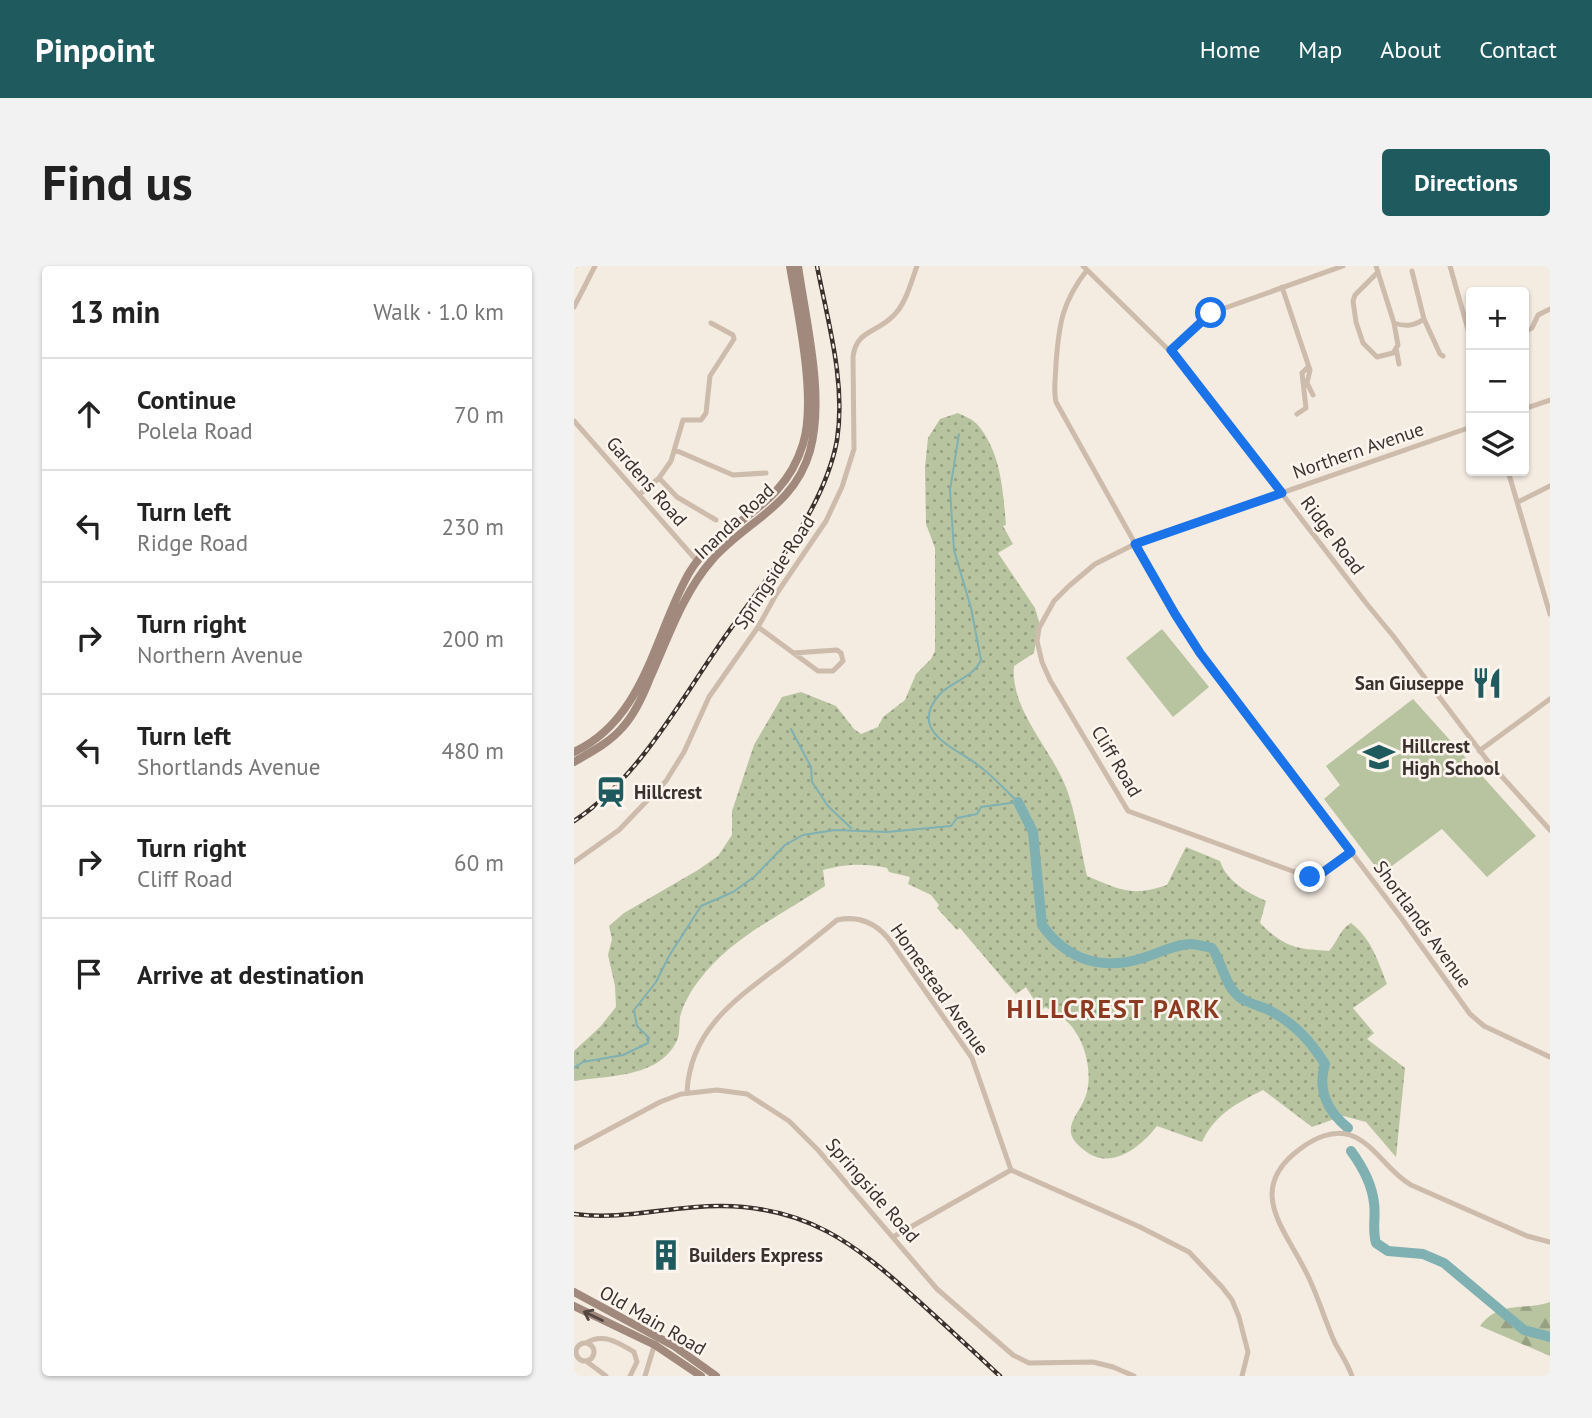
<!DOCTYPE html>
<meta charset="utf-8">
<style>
:root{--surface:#fff;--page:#f2f2f2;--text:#222;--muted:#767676;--line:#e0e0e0;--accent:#1f5a5e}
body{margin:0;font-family:"PT Sans",sans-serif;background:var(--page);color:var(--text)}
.controls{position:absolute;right:21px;top:21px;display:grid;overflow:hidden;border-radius:7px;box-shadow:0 2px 5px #0004}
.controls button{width:63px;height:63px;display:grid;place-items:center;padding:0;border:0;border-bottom:2px solid var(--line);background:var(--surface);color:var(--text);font:35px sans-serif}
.stop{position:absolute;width:21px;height:21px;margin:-16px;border:5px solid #1a73e8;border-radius:50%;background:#fff}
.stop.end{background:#1a73e8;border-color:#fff;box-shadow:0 2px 7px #0008}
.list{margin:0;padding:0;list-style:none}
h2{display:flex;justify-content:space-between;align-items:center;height:91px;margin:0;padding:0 28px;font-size:30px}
h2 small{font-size:23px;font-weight:400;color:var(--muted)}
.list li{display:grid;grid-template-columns:46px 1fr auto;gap:21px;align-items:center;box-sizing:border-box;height:112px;padding:0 28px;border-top:2px solid var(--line)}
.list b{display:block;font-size:26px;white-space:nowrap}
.list p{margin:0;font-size:23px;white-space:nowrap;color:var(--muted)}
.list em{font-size:23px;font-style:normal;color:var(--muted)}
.icon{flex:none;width:38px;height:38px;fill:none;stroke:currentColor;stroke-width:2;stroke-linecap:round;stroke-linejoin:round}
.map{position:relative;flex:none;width:976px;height:1110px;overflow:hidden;border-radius:7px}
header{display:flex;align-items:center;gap:42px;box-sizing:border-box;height:98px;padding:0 35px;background:var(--accent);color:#fff}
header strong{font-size:33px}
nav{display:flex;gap:38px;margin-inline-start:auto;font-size:24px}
.intro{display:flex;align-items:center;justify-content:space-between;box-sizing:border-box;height:168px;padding:0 42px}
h1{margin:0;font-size:49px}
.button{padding:18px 32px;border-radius:7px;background:var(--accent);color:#fff;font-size:24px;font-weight:700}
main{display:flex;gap:42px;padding:0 42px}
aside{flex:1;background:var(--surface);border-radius:7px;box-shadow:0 2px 5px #0004}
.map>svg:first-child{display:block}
.forest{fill:url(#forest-firs)}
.park{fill:url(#park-dots)}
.pitch{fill:#b8c4a0}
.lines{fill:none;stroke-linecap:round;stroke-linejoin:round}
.stream{stroke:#7fb0b2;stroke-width:2}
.river{stroke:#7fb0b2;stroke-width:10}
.minor{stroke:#cdbbac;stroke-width:5}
.secondary{stroke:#a18a7d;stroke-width:8}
.rail-casing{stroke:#3b302b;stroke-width:4.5}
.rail{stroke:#fbf5ee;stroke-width:2;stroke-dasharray:5;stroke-linecap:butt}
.oneway{stroke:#544640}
.route{stroke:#1a73e8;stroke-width:9}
.labels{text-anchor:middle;stroke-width:5;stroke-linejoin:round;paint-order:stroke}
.street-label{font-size:19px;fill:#3b302b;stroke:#fbf5ee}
.poi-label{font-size:19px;font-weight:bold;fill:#3b302b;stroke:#fbf5ee;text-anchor:start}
.district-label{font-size:26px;font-weight:bold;letter-spacing:2px;fill:#8c3b22;stroke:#fbf5ee}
</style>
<header>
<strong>Pinpoint</strong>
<nav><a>Home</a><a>Map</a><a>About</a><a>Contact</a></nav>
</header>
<div class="intro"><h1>Find us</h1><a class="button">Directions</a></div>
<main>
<aside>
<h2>13 min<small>Walk · 1.0 km</small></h2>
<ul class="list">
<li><svg class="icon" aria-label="ahead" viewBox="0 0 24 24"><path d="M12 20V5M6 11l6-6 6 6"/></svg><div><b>Continue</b><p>Polela Road</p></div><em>70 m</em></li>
<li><svg class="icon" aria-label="left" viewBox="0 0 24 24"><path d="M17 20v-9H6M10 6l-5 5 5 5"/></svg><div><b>Turn left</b><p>Ridge Road</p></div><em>230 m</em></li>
<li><svg class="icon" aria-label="right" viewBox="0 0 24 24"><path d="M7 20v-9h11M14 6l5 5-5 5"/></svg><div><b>Turn right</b><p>Northern Avenue</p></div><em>200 m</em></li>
<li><svg class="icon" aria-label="left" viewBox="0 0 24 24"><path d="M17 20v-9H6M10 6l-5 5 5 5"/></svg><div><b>Turn left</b><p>Shortlands Avenue</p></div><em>480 m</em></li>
<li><svg class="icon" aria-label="right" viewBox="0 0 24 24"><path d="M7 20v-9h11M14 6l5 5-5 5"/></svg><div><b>Turn right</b><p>Cliff Road</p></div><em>60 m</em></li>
<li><svg class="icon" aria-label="arrive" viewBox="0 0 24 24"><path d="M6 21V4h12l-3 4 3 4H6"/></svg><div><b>Arrive at destination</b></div></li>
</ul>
</aside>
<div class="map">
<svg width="976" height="1110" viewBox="0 0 976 1110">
<defs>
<pattern id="forest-firs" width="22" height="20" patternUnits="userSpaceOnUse" patternTransform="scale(1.75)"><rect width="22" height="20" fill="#b8c4a0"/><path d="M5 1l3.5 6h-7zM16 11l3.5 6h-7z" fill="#97a083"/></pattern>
<pattern id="park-dots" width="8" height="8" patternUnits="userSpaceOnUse" patternTransform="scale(1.75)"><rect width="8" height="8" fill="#b8c4a0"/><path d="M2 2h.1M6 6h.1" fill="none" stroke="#97a083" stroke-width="1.8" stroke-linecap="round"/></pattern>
</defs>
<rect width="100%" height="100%" fill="#f4ebe1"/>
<path class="forest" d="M976,1036V1090L906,1060C926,1034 950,1045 976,1036Z"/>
<path class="park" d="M384,147C390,150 398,153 403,158C427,186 429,224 432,259L429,260L439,278L424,287L461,342L465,356L460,387L440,400C436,443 476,482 491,519C501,542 507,584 513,610C547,624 557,631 593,619L612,581L646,595C653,616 673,626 692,635L686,657C710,681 721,683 755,685C764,675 766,663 777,657C797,672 804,695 813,718L779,742L800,767L793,773L831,802L822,891L792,856L769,850L738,861L689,824C663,837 641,848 628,876L583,860C567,881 536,906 510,884C505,880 498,874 497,867C495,855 507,843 511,832C519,812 513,782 501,765C495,755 481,746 471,741L467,745L452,721L442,728L386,662L383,664L363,642L365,639L357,629L334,618L336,611L315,606L313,602C288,597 273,598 249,604L251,620C209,648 158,671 126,713C118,723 109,738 106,751C105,758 106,765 104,772C88,812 36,809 0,815V785L26,761L42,741L41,720L34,689L38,673L35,660L50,647L124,604L144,590L158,569V545L180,479L208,431L227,426L262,440L280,463L287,468L304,461L309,451L331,434L342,408L357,393L361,385V282L352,258L351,201L354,172L366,153Z"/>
<path class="pitch" d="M588,363L635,421L599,451L552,392Z
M839,433L962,570L913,611L868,563L807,608L750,533L766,519L752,500Z"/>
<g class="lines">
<path class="stream" d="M385,168L376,224L380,284L397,342L407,394C399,412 378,415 366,428C333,465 380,481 404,499C418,509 431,524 444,536
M217,463L237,501L238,516L254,540L277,562
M0,802L9,796L49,789L74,777L75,772L63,760L60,744L82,716L95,690L127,640L159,626L180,611L211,579L229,569L261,564L313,566L377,560L383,552L403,548L407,541L444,536"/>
<path class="river" d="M444,536L459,566L468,659C493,694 528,705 569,692C585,687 599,679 616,678C623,678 631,681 638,682C649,698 651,722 668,733C675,737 685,740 693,743C719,756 736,774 751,798C743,824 754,846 774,862
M777,885C788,900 798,918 800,937C802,951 798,963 802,977L814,985L849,988L870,997L950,1064L976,1071"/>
<path class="minor" d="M509,0L606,95L792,337L820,371L913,494L976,564
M802,0L820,57C832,61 840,60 850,53L838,5
M876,0L897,74
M0,1L1,0
M513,4C488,36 485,58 482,97C482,110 479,123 482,136L587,324L626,387L828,653L896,748L910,760L976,791
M804,6L781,29L779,35L782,56L789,77L803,91L819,87L824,79L820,57
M708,21L736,104L733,117L739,129
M0,41L21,0
M850,53L866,88L869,90
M950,66L958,62L964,49L976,43
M822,82L825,98
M597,84L637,47L769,0
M950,143L976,134
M723,148L732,142L728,107L734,101
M0,155L123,295
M101,184L159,209L192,207
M934,205L976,348
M85,212L103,231L142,254
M65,229L85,212L97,195L109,154H127L132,147L136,110L160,73L159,69L137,57
M944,236L976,220
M184,361L244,405H259L269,395L267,387L263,384L219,387
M905,485L976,433
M777,586L745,608L732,610L554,545L476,414L468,396L463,375L465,362L480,335L495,320L521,298L561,278L897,161
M0,596L45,564L92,515L110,486L135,431L184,361L203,327L252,255L268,221L280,183L279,91C282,64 303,67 319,50C332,38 337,16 343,0
M113,826C116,763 163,732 208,698C227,683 245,669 263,654C286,649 303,657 317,676L398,792L437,904L566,961L615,986L648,1021L658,1034L665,1051L674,1086L668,1110
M0,882L86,836L107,828L143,824L173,828L215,855L244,884L363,1023L439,1089L455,1097L519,1096L539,1101L560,1110
M319,971L437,904
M2 1086a9 9 0 1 1 18 0a9 9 0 1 1-18 0Z
M12,1077C29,1066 45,1077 60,1086L63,1096L56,1110
M12,1095L32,1110
M71,1110L81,1077
M778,1110C774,1098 767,1088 761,1077C751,1055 744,1030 733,1008C712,964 670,924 726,883C739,873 759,863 776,869C800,877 814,906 837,919L953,970L976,976"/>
<path class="secondary" d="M0,486C71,453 80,369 115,307C147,253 208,247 229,178C243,133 224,48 216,0
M0,496C17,486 35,477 48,462C61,448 69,430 76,412C94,372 109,327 138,294C172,255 220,241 236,185C251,130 232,56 224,0
M0,1026L100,1080L142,1110
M0,1040L81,1079L127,1110"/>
<defs>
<path id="rail" d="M0,555C64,513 104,438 148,375C189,316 250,246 263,174C272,117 254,56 243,0
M0,948C50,955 99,939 148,940C233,941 280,977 340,1031C369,1057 398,1084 426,1110"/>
</defs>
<use href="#rail" class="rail-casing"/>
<use href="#rail" class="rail"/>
</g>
<defs><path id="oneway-shaft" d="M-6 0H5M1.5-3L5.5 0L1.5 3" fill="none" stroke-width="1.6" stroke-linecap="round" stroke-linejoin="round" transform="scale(1.75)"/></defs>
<use class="oneway" href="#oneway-shaft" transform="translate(19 1050) rotate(-154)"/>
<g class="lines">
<path class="route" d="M637,47L597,84L708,227L561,278L601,348L626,387L777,586L748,607L736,611"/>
</g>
<defs>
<symbol id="restaurant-bare" viewBox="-9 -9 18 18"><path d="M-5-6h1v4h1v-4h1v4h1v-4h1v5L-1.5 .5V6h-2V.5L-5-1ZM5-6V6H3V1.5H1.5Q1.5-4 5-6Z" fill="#1f5a5e" stroke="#fbf5ee" stroke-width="2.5" paint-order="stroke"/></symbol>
<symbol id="school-bare" viewBox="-9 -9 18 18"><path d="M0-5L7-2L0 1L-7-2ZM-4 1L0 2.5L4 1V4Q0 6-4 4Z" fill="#1f5a5e" stroke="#fbf5ee" stroke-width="2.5" paint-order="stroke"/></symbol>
<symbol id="station-bare" viewBox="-9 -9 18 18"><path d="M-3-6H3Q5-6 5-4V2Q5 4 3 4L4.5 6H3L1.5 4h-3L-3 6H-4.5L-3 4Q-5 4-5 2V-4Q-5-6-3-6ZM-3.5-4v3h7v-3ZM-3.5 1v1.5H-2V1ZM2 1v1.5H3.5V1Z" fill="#1f5a5e" stroke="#fbf5ee" stroke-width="2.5" paint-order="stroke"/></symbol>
<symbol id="building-bare" viewBox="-9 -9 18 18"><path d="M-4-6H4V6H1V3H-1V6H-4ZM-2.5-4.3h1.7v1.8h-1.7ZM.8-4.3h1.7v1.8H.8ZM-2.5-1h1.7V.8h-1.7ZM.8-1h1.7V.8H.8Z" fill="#1f5a5e" stroke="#fbf5ee" stroke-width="2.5" paint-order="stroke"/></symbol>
</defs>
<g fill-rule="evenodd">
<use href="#restaurant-bare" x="891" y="395" width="44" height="44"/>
<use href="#school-bare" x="783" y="469" width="44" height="44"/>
<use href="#station-bare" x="15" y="504" width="44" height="44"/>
<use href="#building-bare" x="70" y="967" width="44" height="44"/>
</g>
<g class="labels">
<g class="street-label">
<text transform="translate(784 184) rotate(-19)" y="7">Northern Avenue</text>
<text transform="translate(73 215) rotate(49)" y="7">Gardens Road</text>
<text transform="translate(160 255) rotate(-43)" y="7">Inanda Road</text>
<text transform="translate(759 269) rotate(53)" y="7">Ridge Road</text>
<text transform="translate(200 306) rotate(-57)" y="7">Springside Road</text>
<text transform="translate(543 495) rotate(59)" y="7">Cliff Road</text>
<text transform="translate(849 658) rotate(54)" y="7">Shortlands Avenue</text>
<text transform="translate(366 723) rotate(55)" y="7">Homestead Avenue</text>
<text transform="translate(299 924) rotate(49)" y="7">Springside Road</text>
<text transform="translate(79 1054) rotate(30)" y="7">Old Main Road</text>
</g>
<g class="poi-label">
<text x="890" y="424" text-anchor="end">San Giuseppe</text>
<text x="828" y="487">Hillcrest<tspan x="828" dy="22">High School</tspan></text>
<text x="60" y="533">Hillcrest</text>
<text x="115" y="996">Builders Express</text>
</g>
<g class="district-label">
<text x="540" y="752">HILLCREST PARK</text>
</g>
</g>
</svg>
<div class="controls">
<button>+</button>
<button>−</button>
<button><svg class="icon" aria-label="layers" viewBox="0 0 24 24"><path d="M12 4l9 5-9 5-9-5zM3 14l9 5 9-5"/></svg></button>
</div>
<div class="stop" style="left:637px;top:47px"></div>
<div class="stop end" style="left:736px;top:611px"></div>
</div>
</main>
